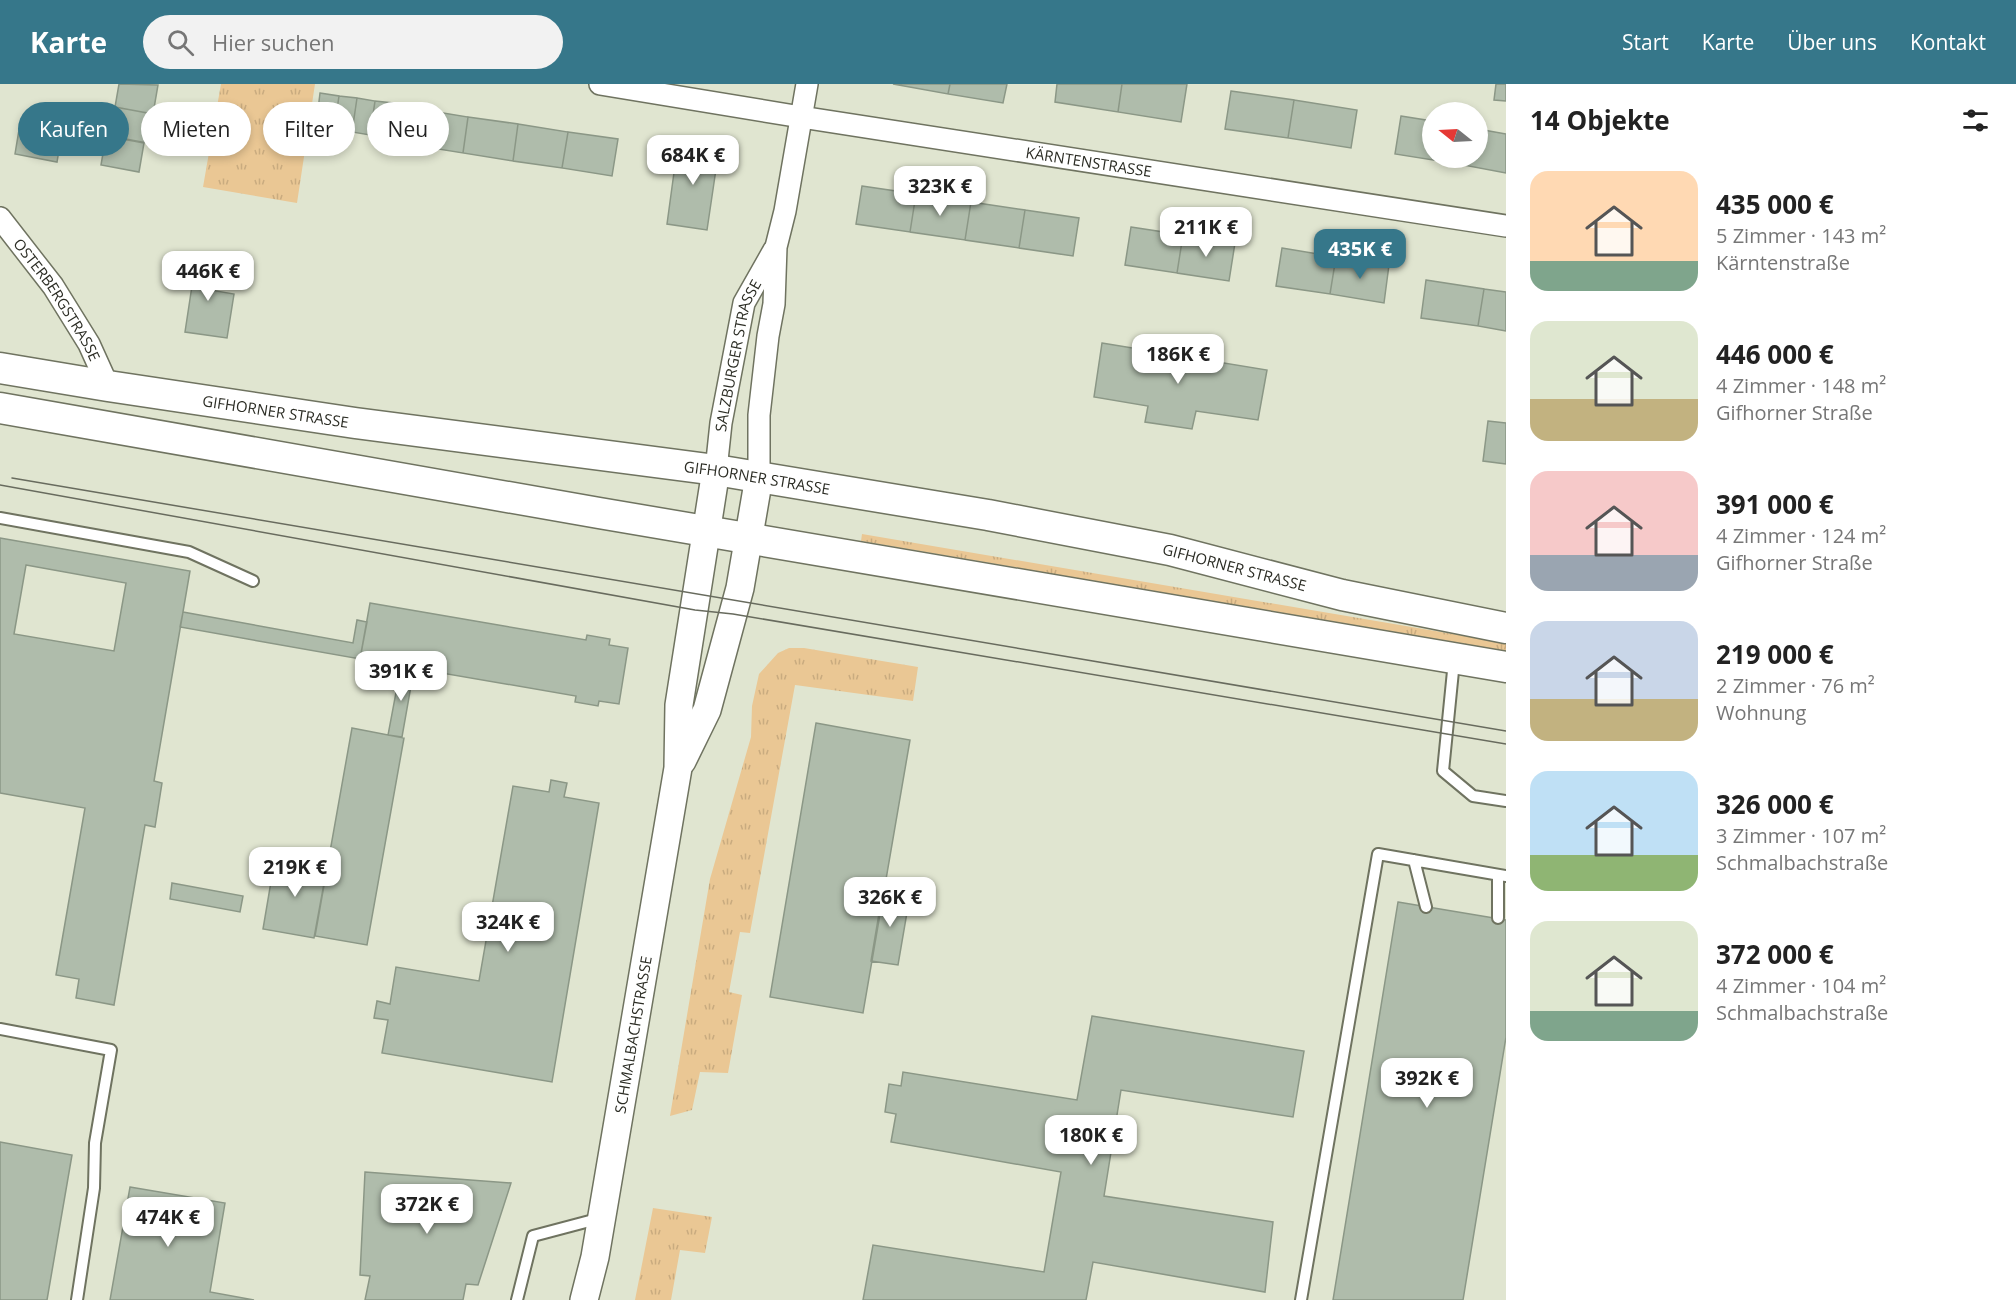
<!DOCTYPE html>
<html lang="de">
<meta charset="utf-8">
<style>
:root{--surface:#fff;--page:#f2f2f2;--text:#222;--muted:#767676;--accent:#36778a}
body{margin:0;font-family:"Open Sans",sans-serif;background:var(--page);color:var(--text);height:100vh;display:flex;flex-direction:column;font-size:22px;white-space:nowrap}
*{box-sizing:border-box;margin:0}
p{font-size:20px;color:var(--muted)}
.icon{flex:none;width:33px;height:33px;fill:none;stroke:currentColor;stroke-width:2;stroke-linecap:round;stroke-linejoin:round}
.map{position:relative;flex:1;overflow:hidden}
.sheet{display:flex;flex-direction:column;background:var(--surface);width:510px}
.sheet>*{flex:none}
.top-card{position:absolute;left:18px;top:18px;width:570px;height:54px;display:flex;gap:12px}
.needle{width:39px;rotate:288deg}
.controls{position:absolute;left:1422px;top:18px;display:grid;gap:12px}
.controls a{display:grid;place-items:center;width:66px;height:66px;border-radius:50%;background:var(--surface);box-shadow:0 3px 9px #0003;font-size:30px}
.price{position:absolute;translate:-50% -51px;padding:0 14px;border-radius:12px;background:#fff;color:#222;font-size:20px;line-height:39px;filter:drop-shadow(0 2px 3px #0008)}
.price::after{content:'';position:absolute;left:50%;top:36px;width:18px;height:14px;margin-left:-9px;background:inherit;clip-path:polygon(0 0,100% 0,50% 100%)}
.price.active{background:var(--accent);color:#fff}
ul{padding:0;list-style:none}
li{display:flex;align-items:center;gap:18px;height:150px;padding:0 24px}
li span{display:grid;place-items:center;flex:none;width:168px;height:120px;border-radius:18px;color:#555}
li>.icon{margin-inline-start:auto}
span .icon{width:72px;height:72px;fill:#fffc;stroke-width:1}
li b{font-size:26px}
h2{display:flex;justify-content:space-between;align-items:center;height:72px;padding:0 24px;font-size:26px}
.tag{padding:0 21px;border-radius:27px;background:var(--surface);box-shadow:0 3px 9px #0003;font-size:21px;line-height:54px}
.tag.active{background:var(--accent);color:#fff}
header{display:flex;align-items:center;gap:36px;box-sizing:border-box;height:84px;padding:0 30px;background:var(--accent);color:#fff}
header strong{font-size:28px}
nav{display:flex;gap:33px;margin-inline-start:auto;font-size:21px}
.search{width:420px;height:54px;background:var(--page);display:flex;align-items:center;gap:15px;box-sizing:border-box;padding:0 21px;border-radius:33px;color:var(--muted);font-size:22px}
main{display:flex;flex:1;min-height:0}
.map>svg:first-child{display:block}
</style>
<header>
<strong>Karte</strong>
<div class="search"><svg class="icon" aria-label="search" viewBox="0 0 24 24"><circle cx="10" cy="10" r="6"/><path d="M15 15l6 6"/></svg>Hier suchen</div>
<nav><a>Start</a><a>Karte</a><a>Über uns</a><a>Kontakt</a></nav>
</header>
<main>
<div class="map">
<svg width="1506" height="1216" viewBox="0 0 1506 1216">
<defs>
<pattern id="grass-tufts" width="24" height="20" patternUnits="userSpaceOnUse" patternTransform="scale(1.5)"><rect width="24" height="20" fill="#eac794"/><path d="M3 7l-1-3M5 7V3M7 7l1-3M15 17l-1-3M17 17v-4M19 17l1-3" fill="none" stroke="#c9ab7f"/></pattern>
</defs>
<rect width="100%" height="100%" fill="#e0e5d0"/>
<path fill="url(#grass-tufts)" d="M221,0H315L297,119L203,103Z
M862,450L1506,559V567L861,457Z
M789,564H804L918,583L913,617L795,601L750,849L740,848L729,908L742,911L728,989L700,988L692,1026L670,1032L710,795L751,653L752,622L759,590L778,569Z
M653,1124L712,1133L705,1169L680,1166L671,1216H635Z"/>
<path fill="#afbcab" stroke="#8b9786" stroke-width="1.5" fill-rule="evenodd" d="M119,0L158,1L153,30L115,23Z
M893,0H950L948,10Z
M950,0H1007L1003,19L948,10Z
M1057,0H1122L1118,28L1055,18Z
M1122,0H1187L1181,38L1118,28Z
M1496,0H1506V17L1494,16Z
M1231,7L1294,16L1288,54L1225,45Z
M320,9L339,12L334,46L316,43Z
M339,12L357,14L352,48L334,46Z
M357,14L375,17L370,51L352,48Z
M1294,16L1357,26L1351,64L1288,54Z
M375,17L393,19L388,53L370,51Z
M115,23L153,30L147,59L110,52Z
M419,25L468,33L463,69L413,61Z
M1401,32L1432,37V74H1459L1458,80L1395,70Z
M468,33L518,40L513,77L463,69Z
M518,40L568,48L562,84L513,77Z
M1478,45L1506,50V89L1458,80L1459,74H1478Z
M19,46L61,54L57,78L15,70Z
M568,48L618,55L612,92L562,84Z
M106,52L144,59L139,88L101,81Z
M678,59L719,65L707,146L667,140Z
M862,102L916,110L910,148L856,140Z
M916,110L971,118L965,156L910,148Z
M971,118L1025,126L1019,164L965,156Z
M1025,126L1079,134L1073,172L1019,164Z
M1131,143L1183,151L1177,189L1125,181Z
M1183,151L1235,159L1229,197L1177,189Z
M1282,164L1336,173L1330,210L1276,202Z
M197,169L215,171L210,206L234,210L227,254L185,248Z
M1336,173L1389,181L1384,219L1330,210Z
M1426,196L1484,205L1478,242L1421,234Z
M1484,205L1506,208V247L1478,242Z
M1102,259L1267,286L1258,336L1196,327L1192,345L1145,338L1148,322L1094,313Z
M1488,337L1506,339V380L1483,377Z
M0,454L190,487L154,697L162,699L155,743L145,741L114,921L76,914L79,895L56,891L85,724L0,709ZM26,481L126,499L114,567L14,550Z
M370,519L586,556L587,551L610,555L609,561L628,564L619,620L599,617L598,622L575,618L576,612L360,575Z
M183,528L353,559L357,536L367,538L360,575L180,543Z
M401,582L414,585L402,653L388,651Z
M816,639L910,656L863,929L770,913Z
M352,644L404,654L367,861L315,852Z
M551,696L567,699L564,713L599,719L552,998L382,969L388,936L374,934L377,917L390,920L396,883L479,897L513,702L549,708Z
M275,774L327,783L314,854L263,845Z
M172,799L243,812L240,828L170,815Z
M883,806L910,811L898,881L871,877Z
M1398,818L1506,836V953L1463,1216H1333Z
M1092,932L1304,967L1293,1033L1121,1006L1104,1112L1273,1138L1265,1208L1093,1178L1086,1216H863L873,1161L1044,1188L1061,1088L891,1058L896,1030L885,1028L889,1000L901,1002L903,988L1077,1016Z
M0,1058L72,1071L47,1216H0Z
M365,1088L511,1099L478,1201L466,1200L463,1216H365L370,1192L360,1191Z
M130,1103L225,1119L210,1208L254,1216H110Z"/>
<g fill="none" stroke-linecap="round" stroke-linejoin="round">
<defs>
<path id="service" d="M0,434L189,468L253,497
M1454,577L1443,687L1473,712L1506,717
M1414,776L1426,823
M1498,791V834
M0,945L111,966L95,1059L94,1104L77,1216
M517,1216L533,1152L601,1134
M1301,1216L1378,770L1506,792"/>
<g id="minor">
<path id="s1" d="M600,0L801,33L1506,142"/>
<path id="s2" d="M0,134L53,202L89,260L108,302"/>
<path id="s3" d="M716,386L721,339L744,219L774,166"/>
<path d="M759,393V331L768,252L774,220L776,163L785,127L807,0"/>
</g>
<g id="tertiary">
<path d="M682,677L707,626L740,504L759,393"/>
<path id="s4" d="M584,1216L595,1173L678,684L679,621L716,386"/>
</g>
<g id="secondary">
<path id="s5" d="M0,284L108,302L355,339L716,386L988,431L1170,466L1342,511L1506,544"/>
<path d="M0,324L599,429L1506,583"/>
</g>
</defs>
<use href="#service" stroke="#6f7360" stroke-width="14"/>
<use href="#minor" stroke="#6f7360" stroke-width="24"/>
<use href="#tertiary" stroke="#6f7360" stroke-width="30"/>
<use href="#secondary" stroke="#6f7360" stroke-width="33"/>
<use href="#service" stroke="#fff" stroke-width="10"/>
<use href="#minor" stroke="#fff" stroke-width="21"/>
<use href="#tertiary" stroke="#fff" stroke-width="27"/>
<use href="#secondary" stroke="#fff" stroke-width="30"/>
<path stroke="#686b5e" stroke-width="1.5" d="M12,394C510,479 1008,563 1506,647
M0,401L695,526L733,530L1506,660"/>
</g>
<g text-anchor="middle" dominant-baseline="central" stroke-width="5" stroke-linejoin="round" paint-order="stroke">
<g font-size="15" fill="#2c2d25" stroke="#edf2dd">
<text stroke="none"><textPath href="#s1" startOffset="495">KÄRNTENSTRASSE</textPath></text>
<text stroke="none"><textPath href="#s2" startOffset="100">OSTERBERGSTRASSE</textPath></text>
<text stroke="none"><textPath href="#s3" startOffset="117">SALZBURGER STRASSE</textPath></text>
<text stroke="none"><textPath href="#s5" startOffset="279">GIFHORNER STRASSE</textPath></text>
<text stroke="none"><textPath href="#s5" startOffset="765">GIFHORNER STRASSE</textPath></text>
<text stroke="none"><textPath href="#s5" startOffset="1251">GIFHORNER STRASSE</textPath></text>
<text stroke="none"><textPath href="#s4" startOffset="270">SCHMALBACHSTRASSE</textPath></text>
</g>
</g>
</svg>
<div class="controls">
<a><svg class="needle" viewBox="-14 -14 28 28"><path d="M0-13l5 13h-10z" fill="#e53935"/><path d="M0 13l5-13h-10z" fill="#767676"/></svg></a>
</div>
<b class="price" style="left:693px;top:102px">684K €</b>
<b class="price" style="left:940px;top:133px">323K €</b>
<b class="price" style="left:1206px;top:174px">211K €</b>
<b class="price active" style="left:1360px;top:196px">435K €</b>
<b class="price" style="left:208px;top:218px">446K €</b>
<b class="price" style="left:1178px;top:301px">186K €</b>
<b class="price" style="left:401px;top:618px">391K €</b>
<b class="price" style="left:295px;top:814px">219K €</b>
<b class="price" style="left:890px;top:844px">326K €</b>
<b class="price" style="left:508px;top:869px">324K €</b>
<b class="price" style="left:1427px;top:1025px">392K €</b>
<b class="price" style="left:1091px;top:1082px">180K €</b>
<b class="price" style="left:427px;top:1151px">372K €</b>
<b class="price" style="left:168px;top:1164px">474K €</b>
<div class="top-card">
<a class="tag active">Kaufen</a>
<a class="tag">Mieten</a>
<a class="tag">Filter</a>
<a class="tag">Neu</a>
</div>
</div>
<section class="sheet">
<h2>14 Objekte<svg class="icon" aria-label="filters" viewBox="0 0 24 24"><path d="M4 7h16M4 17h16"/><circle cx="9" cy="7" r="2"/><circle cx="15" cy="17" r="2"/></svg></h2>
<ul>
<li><span style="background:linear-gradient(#ffd9b3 75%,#7fa58c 0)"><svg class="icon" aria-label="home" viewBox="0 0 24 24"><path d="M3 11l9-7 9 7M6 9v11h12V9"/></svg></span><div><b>435 000 €</b><p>5 Zimmer · 143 m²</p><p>Kärntenstraße</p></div></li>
<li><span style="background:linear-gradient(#dfe7d0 65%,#c2b280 0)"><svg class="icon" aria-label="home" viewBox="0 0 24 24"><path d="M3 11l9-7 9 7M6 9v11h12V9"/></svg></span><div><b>446 000 €</b><p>4 Zimmer · 148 m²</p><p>Gifhorner Straße</p></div></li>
<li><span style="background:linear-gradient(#f6c9c9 70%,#9aa5b1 0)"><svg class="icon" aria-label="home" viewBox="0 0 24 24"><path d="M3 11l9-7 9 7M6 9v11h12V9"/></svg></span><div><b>391 000 €</b><p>4 Zimmer · 124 m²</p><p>Gifhorner Straße</p></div></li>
<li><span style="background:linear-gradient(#c9d6e8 65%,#c2b280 0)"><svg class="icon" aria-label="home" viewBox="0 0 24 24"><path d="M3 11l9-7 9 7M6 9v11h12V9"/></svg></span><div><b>219 000 €</b><p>2 Zimmer · 76 m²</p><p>Wohnung</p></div></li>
<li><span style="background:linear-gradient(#bfe0f5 70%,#8fb573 0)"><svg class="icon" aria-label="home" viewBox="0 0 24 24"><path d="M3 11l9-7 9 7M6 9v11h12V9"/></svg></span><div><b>326 000 €</b><p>3 Zimmer · 107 m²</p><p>Schmalbachstraße</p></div></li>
<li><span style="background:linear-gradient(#dfe7d0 75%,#7fa58c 0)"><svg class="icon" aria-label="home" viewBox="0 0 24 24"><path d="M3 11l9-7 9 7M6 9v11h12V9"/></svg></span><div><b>372 000 €</b><p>4 Zimmer · 104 m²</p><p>Schmalbachstraße</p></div></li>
</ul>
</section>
</main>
